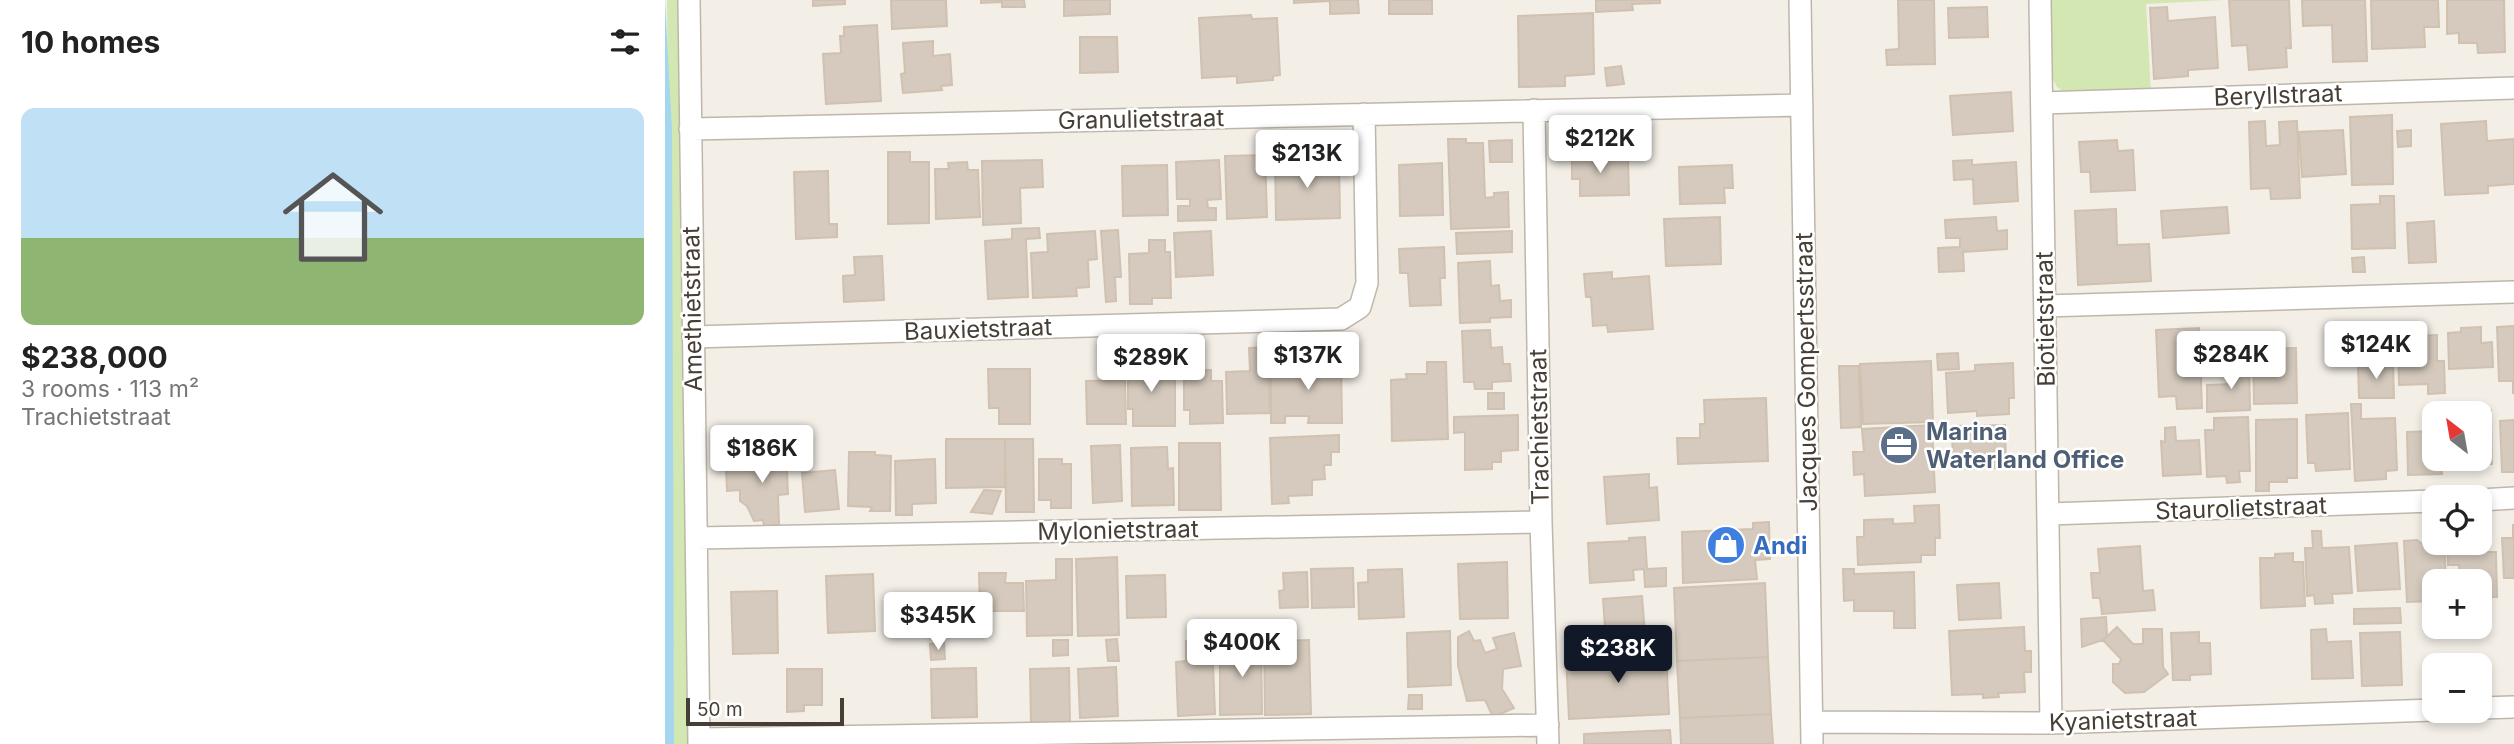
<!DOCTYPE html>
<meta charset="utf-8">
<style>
:root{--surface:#fff;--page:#f2f2f2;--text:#222;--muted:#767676;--accent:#111827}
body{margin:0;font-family:Inter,sans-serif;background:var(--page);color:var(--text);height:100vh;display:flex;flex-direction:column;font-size:26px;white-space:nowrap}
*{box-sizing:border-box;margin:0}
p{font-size:23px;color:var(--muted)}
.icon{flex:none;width:38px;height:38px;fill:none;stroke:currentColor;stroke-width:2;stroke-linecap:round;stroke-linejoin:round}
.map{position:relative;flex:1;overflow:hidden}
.drawer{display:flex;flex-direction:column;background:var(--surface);width:665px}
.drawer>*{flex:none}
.needle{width:46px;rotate:329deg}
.tools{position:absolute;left:1757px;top:401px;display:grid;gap:14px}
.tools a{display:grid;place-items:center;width:70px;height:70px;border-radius:14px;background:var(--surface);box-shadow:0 4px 10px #0003;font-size:35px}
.scale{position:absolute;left:21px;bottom:18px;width:158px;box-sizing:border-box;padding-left:7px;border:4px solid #473f36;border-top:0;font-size:19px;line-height:24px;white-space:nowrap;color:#473f36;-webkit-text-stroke:5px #fff;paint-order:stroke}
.price{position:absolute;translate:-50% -60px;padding:0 16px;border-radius:7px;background:#fff;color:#222;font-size:23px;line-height:46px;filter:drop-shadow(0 2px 4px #0008)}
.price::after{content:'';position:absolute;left:50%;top:42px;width:21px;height:16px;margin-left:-10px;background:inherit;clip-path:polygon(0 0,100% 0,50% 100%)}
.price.active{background:var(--accent);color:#fff}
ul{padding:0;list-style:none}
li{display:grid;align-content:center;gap:14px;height:371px;padding:0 21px}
li span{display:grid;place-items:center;height:217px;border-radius:14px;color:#555}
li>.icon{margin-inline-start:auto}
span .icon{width:126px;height:126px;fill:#fffc;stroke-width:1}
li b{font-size:30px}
h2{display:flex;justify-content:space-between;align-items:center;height:84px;padding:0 21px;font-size:30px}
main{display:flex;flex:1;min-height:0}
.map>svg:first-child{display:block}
</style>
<main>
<section class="drawer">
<h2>10 homes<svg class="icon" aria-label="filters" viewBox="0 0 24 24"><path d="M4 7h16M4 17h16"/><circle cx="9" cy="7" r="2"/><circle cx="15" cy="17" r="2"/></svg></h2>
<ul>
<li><span style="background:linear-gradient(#bfe0f5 60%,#8fb573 0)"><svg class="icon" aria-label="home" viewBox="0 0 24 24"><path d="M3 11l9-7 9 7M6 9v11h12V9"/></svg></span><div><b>$238,000</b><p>3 rooms · 113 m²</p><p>Trachietstraat</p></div></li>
</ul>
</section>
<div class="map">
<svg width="1849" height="744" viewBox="0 0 1849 744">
<rect width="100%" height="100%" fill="#f3efe7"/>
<path fill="#d2e7b1" d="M2,0H18L23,744H9Z
M1386,0H1559L1481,4L1486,93H1400L1392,87L1387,78Z"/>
<path fill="#a5d6ef" d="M0,0L7,131L9,744H0Z"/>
<path fill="#d5cabd" stroke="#d0c1b0" stroke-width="2" d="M148,0H180V4L148,6Z
M226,0H281L282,26L227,29Z
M316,0H359L360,7H337V2L316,3Z
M399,0H445V14L399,16Z
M629,0H693L694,13L665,14V1L629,3Z
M724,0H767V14H724Z
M931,0H995V3L967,4L968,10L931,12Z
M1233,0H1269L1270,64L1222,65L1221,50L1234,49Z
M1564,0H1624L1626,48H1621L1622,67L1584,70L1582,45L1567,46Z
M1637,0H1700L1702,61L1668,62L1667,25L1638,26Z
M1706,0H1773L1774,27H1759L1760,47L1707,49Z
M1782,0H1839L1840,52L1813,53L1812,43H1794V33L1782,34Z
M1322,7L1323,37L1284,38L1283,8Z
M1502,7L1503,21L1550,17L1553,68L1523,70V76L1489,79L1485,8Z
M928,13L929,74L900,76V86L854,87L853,16Z
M586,15L587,19L612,18L615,75L608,76V80L572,83V76L537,78L534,18Z
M212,25L216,101L161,104L158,54L176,53L175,36H179V27Z
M415,37H452L453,72L415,73Z
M268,41V56L285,54L287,85L276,86L277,90L238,93L236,74L240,73L238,43Z
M956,66L959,84L942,86L940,68Z
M1346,92L1348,131L1288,135L1285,96Z
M1727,115L1728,184L1687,185L1685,117Z
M1600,121L1601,146L1615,145L1614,122L1632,121L1635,198L1606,199L1605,188L1586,189L1584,122Z
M1821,121L1822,141L1849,139V184L1823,186V193L1780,195L1776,124Z
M1678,130L1681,174L1637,177L1634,132Z
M1746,130V146L1733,147L1732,131Z
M783,139H801V143H818L820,198L829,197V193L843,192L844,227L786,229Z
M847,140V162H825L824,141Z
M1452,140L1453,151L1468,150L1470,190L1426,192L1425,172H1416L1414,142Z
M223,152H245V162H264V223L223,224Z
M907,153H934L935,161L963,160L964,195L915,196V179H907Z
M600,155L602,217L562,219L560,156Z
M377,160L378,187L355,188L356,223L318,225L317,161Z
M554,160L556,199L542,200L543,208H551V220L513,221V206H525V199H512L511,162Z
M1307,160V165L1351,162L1353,201L1309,204L1308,179L1289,180L1288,161Z
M674,161L675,218L611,220L610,163Z
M302,162L303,170H313L315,217L271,219L270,169H284L283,163Z
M777,163L778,215L735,216L734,165Z
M502,165L503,215L458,216L457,166Z
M1067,165L1068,188H1059L1060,203L1015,204L1014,167Z
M163,171L164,224H172V237L131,239L129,172Z
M1715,196H1729L1730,248L1687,249L1686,205L1715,204Z
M1562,207L1564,233L1498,238L1496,211Z
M1451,209L1452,245L1484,244L1486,281L1413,285L1410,211Z
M1055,217L1056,264L1001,266L999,219Z
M1331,217L1332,231L1342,230V249L1298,252L1299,271L1274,272L1273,248L1295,247V238H1281L1280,220Z
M1769,221L1771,262L1744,263L1742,223Z
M374,228L375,238L361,239L363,297L323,299L320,241L347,239V229Z
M453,230L456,277H450L451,301L441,302L436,231Z
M430,231L432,259L423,260L424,287L411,288L412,296L368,298L366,253L383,252L382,234Z
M546,231L548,275L511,277L509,233Z
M847,231V252L792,254L791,233Z
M484,240H500V252H505L506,298H487V304H465L464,254L484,253Z
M779,247L780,278H775L776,305L745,306L743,273H735L734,249Z
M217,256L219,300L179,302L178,276L190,275L189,257Z
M1699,257L1700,272H1688L1687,258Z
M825,261L826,286L834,285L835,301L846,300V317L825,318V322L795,323L793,263Z
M947,272V279L984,276L988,329L943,332L942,325L928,326L926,297H921L919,274Z
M1711,326V354H1687L1686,327Z
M1849,326V393H1848V381H1834L1832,327Z
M1816,327V343L1827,342L1828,367L1784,369L1783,333L1796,332V328Z
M1534,328L1537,408L1512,409L1511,396L1494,397L1491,330Z
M825,330L826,348L837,347L838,364H845L846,381L827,382V389H810L809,382H799L797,331Z
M1772,335V361H1779L1780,393L1763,394V384L1734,385L1733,337Z
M603,347L605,413L562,414L561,372L585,371L584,348Z
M1631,348L1632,403L1589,404L1588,349Z
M1293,353L1294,369L1273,370L1272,354Z
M463,360H482V367H510V426H468V409H463Z
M676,360L677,423H643L644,416H620V423H606V373L622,372V361Z
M1266,361L1268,422L1198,424L1195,364Z
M1584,361L1585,410L1542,412V385L1568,384L1567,362Z
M762,362H781L783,439L727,441L726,380L742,379L741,374H762Z
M1348,363L1349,398H1344V414L1312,416V411L1283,413L1281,373L1310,371V365Z
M1728,364L1729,398H1694L1693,365Z
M1174,366H1194L1196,427L1176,428Z
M323,369H365V424H334V408H324Z
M546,370V381H557L558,423L525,424V410H519V371Z
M460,380L461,424H422L421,381Z
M823,393H839V409H823Z
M1101,398L1103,461L1013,464L1012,438H1035V424H1040L1039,400Z
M1686,404H1696V419L1730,418L1732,470L1721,471V479L1690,481Z
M1826,410L1827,464H1817V469H1794V459L1783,458H1815V413H1782V411Z
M1683,413L1685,469L1651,471L1650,463H1643L1641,415Z
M853,415V450L836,451V462H827V469L800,470V432L789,433V417Z
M1583,417L1585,471H1574L1575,482L1562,483L1561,476L1542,477L1540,430H1549V418Z
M1632,419V478H1622V482H1604V491H1591V420Z
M1849,420V472H1837L1835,421Z
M1267,425L1270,492L1200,496L1199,474L1189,475L1188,452H1199L1197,429Z
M1340,425L1341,468L1288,469L1287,426Z
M1510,427L1511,441L1534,440L1536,474L1498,476L1496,441L1500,442V428Z
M1769,431V458H1777V474L1743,475L1742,432Z
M674,435V452H666V465H659L660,479L647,480V495L623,496L624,503L607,504L605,438Z
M281,439H340V487L281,488Z
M340,439H368L369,512H341Z
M514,443H555L556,510H514Z
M455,445L457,501L428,503L426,446Z
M121,446L123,494L113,495L114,525L99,526L98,520L89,521L82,506L75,501V490L62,491L61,468L89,466V456L106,455L105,447Z
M502,447L503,469L508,468L509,505L467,506L466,448Z
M184,452H210V455L226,456L225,511H205L207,507L183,506Z
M270,459L271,503L247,504V515H231L230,461Z
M374,459H397V464H406V508H386V500H374Z
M170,470L174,509L140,512L137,473Z
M984,474V488L992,487L994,520L942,524L939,477Z
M319,490L336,491L327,514L306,512Z
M1274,505L1275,538H1270V555H1256V562L1193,565L1192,537H1199V520L1228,519V524L1250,523L1249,506Z
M1104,522L1105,559L1090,560L1092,579L1018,583L1017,532L1088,529V523Z
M1848,525H1849V578H1839L1837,538H1848Z
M1647,531H1656L1657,548L1684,547L1687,593L1667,594L1668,603L1650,604L1649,595L1642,596L1640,548H1648Z
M1817,534L1818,552H1831L1832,597H1815V581H1795L1794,565H1783L1782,542H1815V535Z
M980,537L982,569L1001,568V586L980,587L979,569L968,570L969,580L925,583L923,543L964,541V538Z
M1752,540L1760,546L1768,541L1779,542L1781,581H1769V601L1742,602L1739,541Z
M1732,543L1735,589L1693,591L1690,546Z
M1475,546L1478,591L1488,590L1490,610L1437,614L1435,598H1428L1426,573H1435L1433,549Z
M1628,553V562H1638L1640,606L1596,608L1595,558H1610V554Z
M452,557L454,635L413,636L411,559Z
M391,559H407V635L362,636L361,581L391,580Z
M842,562L843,618L795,619L793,564Z
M688,568L689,607L647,608L646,569Z
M737,569L739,617L694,619L693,583L703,582V570Z
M1178,569H1189V574L1249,572L1250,628H1229V611H1189V600L1179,601Z
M642,572L643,607L615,608L614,591L619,590L618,573Z
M314,573H341L340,583H358L359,611H315Z
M208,574L210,631L163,633L161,576Z
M500,575L501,617L462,618L461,576Z
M1100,583L1103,657L1012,661L1009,588Z
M1334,583L1336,618L1294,620L1292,585Z
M112,591L113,653L68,654L66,592Z
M977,596L981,647L921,652L920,629L940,628L938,599Z
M1735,608L1736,623L1689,624V609Z
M1441,617L1442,636L1438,640L1417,647L1416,619Z
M1359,627L1360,651H1366V672H1359L1360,692L1333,693L1334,697L1318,698V694L1287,695L1284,631Z
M1452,627L1468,644H1478V629H1497L1498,667L1503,674L1479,692L1460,693L1448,682V664H1454L1456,659L1438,640Z
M1661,629L1662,642L1686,641L1688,678L1647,679L1646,630Z
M785,631L786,685L743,687L742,633Z
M804,631L809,641L815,640L820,653L832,649L828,638L849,633L856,666L838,669L837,689L849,708L828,717L820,700L802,701L793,666V637Z
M1534,632V643H1545L1546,674L1525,675V680H1508L1506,633Z
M1735,632L1737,685L1697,686L1695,633Z
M596,636L597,714L555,715V654H575V637Z
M599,637H613V641L644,640L646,714L600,715Z
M452,639L454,661H443L441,640Z
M388,640H403V655L388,656Z
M547,640L550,714L513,716L511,662L521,661V641Z
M279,643L280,659L266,660L265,644Z
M1001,651L1004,714L904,719L901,657Z
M1103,657L1106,714L1015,718L1012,661Z
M451,667L453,716L415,718L413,669Z
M311,668L312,717L267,718L266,669Z
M404,668L405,724L366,725L365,669Z
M122,669H157V705H139V711L122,712Z
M744,695H757V709H743Z
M1106,714L1108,744H1016L1015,718Z
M1005,730L1006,744H919V734Z"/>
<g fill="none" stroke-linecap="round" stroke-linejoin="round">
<defs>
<path id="street" d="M24,0L34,744
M1135,0L1147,744
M1375,0L1386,723
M1377,103L1849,88
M869,110L876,522L883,744
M25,129L1137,105
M1380,306L1849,292
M28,337L676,319L695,307L702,283L699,114
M1815,500L1849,498
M1383,514L1769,501
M31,538L876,522
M1815,708L1849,707
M1147,722L1386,723L1769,710
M34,739L883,725"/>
</defs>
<use href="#street" stroke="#bfb6aa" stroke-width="24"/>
<use href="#street" stroke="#fff" stroke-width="21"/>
</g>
<defs>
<symbol id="office-disc" viewBox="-11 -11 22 22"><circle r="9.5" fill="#5c6f8a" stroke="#fff"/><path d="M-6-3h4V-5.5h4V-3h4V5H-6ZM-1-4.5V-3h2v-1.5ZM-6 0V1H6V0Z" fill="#fff"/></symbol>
<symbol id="shop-disc" viewBox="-11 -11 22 22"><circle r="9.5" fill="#3f7fe0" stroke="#fff"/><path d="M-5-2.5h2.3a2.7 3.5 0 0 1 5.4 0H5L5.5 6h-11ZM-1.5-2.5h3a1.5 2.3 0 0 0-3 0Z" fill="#fff"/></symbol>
</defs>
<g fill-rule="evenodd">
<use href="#office-disc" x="1212" y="423" width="44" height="44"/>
<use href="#shop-disc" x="1039" y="523" width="44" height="44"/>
</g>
<g text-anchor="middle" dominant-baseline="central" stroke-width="5" stroke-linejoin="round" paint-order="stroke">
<g font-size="24" fill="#473f36" stroke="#fff">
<text transform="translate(1613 95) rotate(-2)">Beryllstraat</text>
<text transform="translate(476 119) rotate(-1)">Granulietstraat</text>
<text transform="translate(27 309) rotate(-91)">Amethietstraat</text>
<text transform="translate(1380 319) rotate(-91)">Biotietstraat</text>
<text transform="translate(313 329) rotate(-2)">Bauxietstraat</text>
<text transform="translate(1141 372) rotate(-91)">Jacques Gompertsstraat</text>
<text transform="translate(874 427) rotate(-91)">Trachietstraat</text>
<text transform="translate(1576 508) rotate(-2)">Staurolietstraat</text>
<text transform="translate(453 530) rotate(-1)">Mylonietstraat</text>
<text transform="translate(1458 720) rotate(-2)">Kyanietstraat</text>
</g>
<g font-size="24" font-weight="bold" fill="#4e5e75" stroke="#fff" text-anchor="start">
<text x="1261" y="431">Marina<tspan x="1261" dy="28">Waterland Office</tspan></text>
</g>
<g font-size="24" font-weight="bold" fill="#366cbe" stroke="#fff" text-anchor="start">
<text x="1088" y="545">Andi</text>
</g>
</g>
</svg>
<div class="tools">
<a><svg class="needle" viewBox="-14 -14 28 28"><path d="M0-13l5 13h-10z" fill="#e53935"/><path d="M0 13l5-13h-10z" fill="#767676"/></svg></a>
<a><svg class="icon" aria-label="locate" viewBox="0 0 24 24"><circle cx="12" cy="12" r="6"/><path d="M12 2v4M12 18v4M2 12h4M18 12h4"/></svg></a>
<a>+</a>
<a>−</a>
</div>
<div class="scale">50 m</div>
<b class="price" style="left:935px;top:175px">$212K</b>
<b class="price" style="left:642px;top:190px">$213K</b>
<b class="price" style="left:1711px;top:381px">$124K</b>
<b class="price" style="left:1566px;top:391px">$284K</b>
<b class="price" style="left:643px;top:392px">$137K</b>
<b class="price" style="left:486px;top:394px">$289K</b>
<b class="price" style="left:97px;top:485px">$186K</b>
<b class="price" style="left:273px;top:652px">$345K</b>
<b class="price" style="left:577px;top:679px">$400K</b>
<b class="price active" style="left:953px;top:685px">$238K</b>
</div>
</main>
